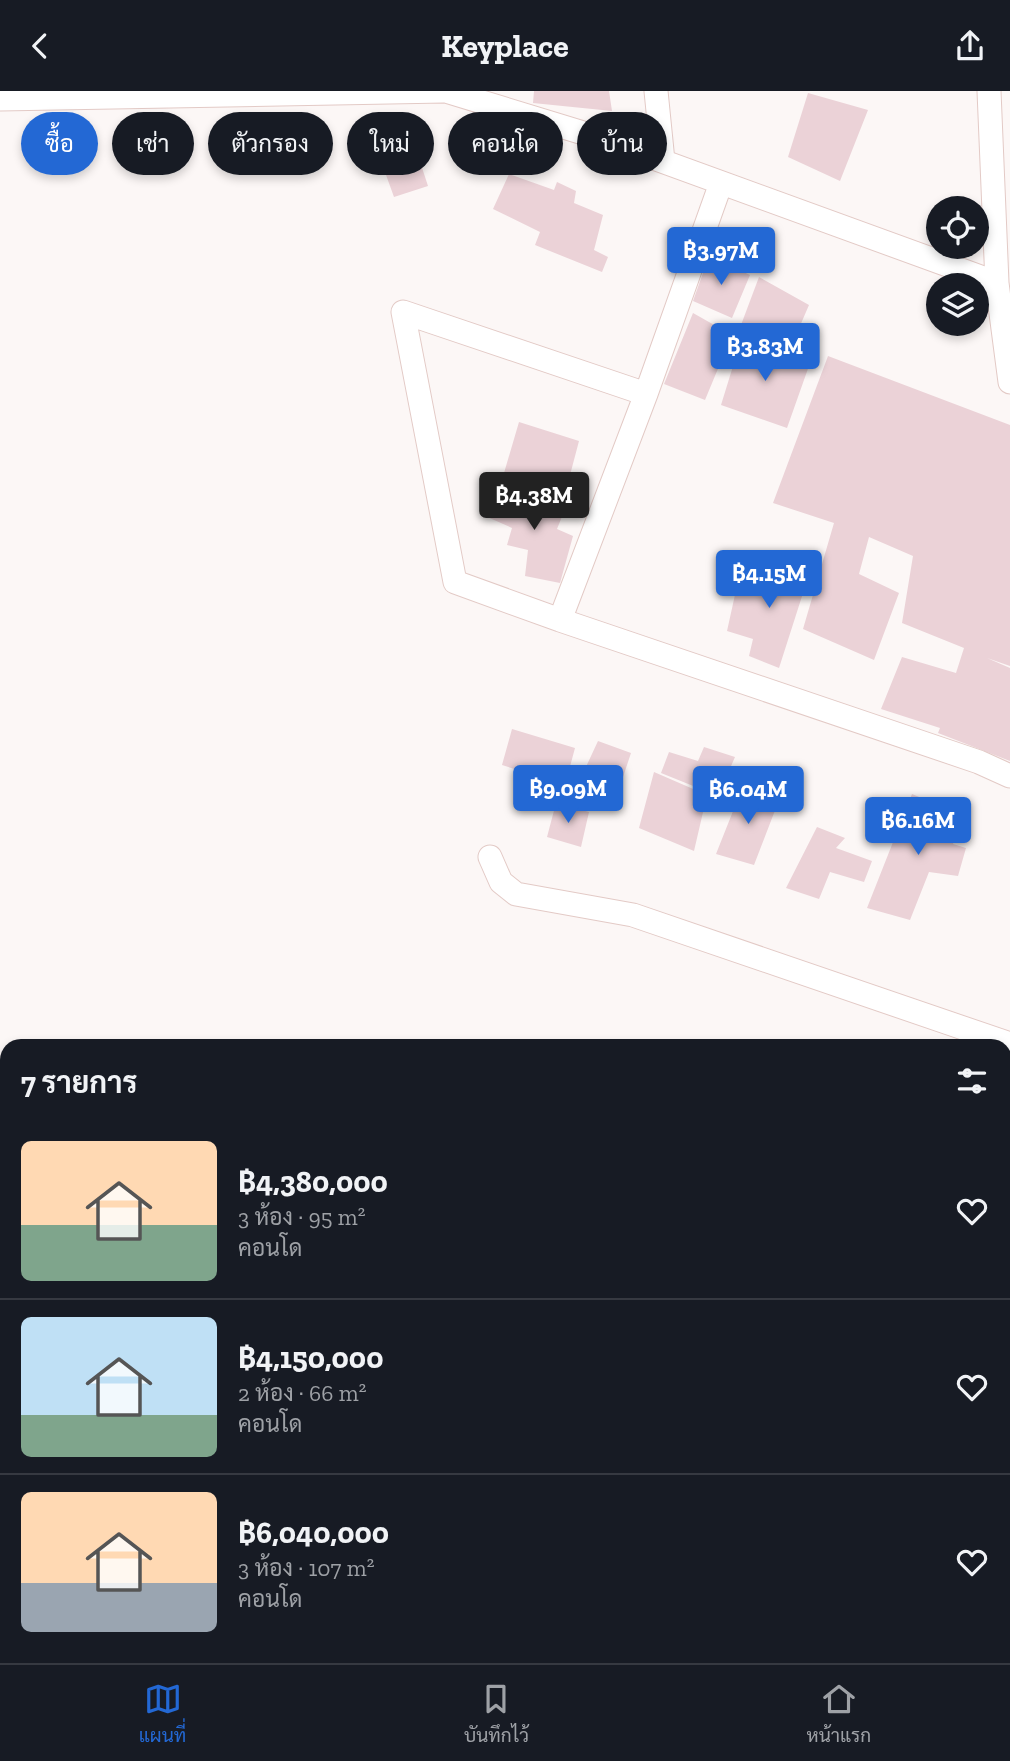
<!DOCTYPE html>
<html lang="th">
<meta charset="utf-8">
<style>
:root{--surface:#171b24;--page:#20242c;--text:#f1f3f6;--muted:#9ea1a6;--line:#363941;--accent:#2368d4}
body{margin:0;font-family:"Zilla Slab",Sarabun,serif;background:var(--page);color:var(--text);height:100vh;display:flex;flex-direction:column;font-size:26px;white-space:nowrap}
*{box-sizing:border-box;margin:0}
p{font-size:23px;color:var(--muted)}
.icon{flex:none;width:38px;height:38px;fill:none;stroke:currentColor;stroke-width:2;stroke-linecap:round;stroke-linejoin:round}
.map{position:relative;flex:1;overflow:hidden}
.side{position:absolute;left:0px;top:948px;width:1012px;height:625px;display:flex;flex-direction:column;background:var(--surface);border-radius:21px 21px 0 0;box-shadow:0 4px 10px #0003}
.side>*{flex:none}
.guide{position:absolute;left:21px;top:21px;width:970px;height:63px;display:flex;gap:14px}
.tools{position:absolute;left:926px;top:105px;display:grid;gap:14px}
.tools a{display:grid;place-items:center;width:63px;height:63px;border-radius:50%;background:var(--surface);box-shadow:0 4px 10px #0003;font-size:35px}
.price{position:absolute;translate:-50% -60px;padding:0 16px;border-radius:7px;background:var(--accent);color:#fff;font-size:23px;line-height:46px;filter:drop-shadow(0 2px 4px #0008)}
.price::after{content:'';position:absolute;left:50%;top:42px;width:21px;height:16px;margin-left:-10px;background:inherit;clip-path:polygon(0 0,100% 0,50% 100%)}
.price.on{background:#222;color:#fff}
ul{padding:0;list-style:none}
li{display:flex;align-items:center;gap:21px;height:175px;padding:0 21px}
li+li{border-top:2px solid var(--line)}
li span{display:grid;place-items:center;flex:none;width:196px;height:140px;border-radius:10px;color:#555}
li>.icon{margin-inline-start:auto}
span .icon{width:84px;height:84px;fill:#fffc;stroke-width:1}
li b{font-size:30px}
h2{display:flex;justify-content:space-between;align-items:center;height:84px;padding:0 21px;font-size:30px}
.pill{padding:0 24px;border-radius:32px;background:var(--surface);box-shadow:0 4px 10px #0003;font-size:24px;line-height:63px}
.pill.on{background:var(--accent);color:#fff}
header{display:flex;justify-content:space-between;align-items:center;height:91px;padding:0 21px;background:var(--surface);font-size:32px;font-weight:700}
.dock{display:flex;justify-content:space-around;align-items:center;height:98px;border-top:2px solid var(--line);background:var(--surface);font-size:19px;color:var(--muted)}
.dock a{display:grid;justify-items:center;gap:4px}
.dock .on{color:var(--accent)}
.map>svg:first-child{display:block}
</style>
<header><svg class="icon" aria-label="back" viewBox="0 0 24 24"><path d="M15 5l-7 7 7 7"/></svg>Keyplace<svg class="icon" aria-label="share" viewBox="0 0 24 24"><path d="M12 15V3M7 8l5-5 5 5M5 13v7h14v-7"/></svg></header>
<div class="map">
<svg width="1010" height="1572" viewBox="0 0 1010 1572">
<rect width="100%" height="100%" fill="#fcf7f6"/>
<path fill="#ebd2d7" d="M534,0H609L612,20L533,12Z
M808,2L868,19L840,90L788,66Z
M410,40L428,95L394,106L373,48Z
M509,83L554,99L557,91L576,100L574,112L603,124L594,159L608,166L602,181L535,154L540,141L493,118Z
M709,165L750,184L732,227L693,210Z
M759,186L809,214L793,251L741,234Z
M693,222L732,244L705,309L664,293Z
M742,246L810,272L787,337L721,314Z
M828,265L1010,334V575L987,567L1010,577V670L938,642L940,637L881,618L902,566L956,582L964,557L902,532L913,465L869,446L859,483L899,502L874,569L803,538L834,432L773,412Z
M519,331L579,350L565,403L504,382Z
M489,399L567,413L557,438L573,445L560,492L525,485L528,459L507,454L512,437L485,425Z
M783,468L812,474L779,577L749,565L753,548L727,540L740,481L773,494Z
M512,638L575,657L565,694L502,674Z
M598,650L631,662L622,689L585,678Z
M704,656L735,666L718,705L661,682L669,661L698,670Z
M654,681L707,704L694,760L639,737Z
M743,695L779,709L754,774L716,763Z
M912,703L963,724L953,753L966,757L958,785L929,781L910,829L867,817Z
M556,712L589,721L581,756L547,746Z
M817,736L845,747L836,757L872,770L864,791L830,781L819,808L786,797Z"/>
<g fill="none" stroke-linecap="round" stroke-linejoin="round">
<defs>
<path id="minor" d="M446,0L593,45L997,192
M656,0L663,70
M989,0L997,192L1010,291
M0,8L444,0
M721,92L646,303L560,529L979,671L1010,685
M560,529L455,491L403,221L646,303
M490,766L501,791L516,803L633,824L1010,953
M1004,1022L1010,1008
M0,1233H7
M0,1470H7
M817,1572L819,1566"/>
</defs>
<use href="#minor" stroke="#e3cac6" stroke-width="25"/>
<use href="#minor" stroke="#fff" stroke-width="23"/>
</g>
</svg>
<div class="tools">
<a><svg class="icon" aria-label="locate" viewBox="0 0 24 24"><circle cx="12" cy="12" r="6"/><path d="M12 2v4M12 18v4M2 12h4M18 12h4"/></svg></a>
<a><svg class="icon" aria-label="layers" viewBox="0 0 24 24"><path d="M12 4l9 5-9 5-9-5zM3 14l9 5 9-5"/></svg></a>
</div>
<b class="price" style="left:721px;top:196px">฿3.97M</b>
<b class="price" style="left:765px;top:292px">฿3.83M</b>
<b class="price on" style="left:534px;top:441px">฿4.38M</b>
<b class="price" style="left:769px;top:519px">฿4.15M</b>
<b class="price" style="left:568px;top:734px">฿9.09M</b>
<b class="price" style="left:748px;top:735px">฿6.04M</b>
<b class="price" style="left:918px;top:766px">฿6.16M</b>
<div class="guide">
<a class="pill on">ซื้อ</a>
<a class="pill">เช่า</a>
<a class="pill">ตัวกรอง</a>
<a class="pill">ใหม่</a>
<a class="pill">คอนโด</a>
<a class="pill">บ้าน</a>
</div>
<section class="side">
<h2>7 รายการ<svg class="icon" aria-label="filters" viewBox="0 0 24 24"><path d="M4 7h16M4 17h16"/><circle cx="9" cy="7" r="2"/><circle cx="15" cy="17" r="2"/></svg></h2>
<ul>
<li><span style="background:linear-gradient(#ffd9b3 60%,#7fa58c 0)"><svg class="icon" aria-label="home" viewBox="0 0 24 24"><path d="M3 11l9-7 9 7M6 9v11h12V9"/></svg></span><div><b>฿4,380,000</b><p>3 ห้อง · 95 m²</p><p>คอนโด</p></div><svg class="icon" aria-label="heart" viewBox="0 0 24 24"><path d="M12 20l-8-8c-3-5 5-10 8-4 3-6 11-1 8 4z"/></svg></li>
<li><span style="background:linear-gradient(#bfe0f5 70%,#7fa58c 0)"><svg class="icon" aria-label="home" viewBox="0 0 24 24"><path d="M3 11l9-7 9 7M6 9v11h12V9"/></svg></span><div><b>฿4,150,000</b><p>2 ห้อง · 66 m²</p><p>คอนโด</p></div><svg class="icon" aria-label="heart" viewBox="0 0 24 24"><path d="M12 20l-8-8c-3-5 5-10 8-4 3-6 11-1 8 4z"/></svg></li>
<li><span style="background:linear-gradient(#ffd9b3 65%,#9aa5b1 0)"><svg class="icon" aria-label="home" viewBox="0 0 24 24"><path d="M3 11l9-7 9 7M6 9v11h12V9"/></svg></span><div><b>฿6,040,000</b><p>3 ห้อง · 107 m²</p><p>คอนโด</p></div><svg class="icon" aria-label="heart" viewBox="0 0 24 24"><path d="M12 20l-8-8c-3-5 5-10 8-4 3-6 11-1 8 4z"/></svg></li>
</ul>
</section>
</div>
<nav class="dock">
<a class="on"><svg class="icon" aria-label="map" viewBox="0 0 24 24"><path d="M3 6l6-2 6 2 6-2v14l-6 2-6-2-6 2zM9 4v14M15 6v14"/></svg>แผนที่</a>
<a><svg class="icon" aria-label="saved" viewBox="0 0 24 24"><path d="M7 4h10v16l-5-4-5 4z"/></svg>บันทึกไว้</a>
<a><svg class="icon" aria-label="home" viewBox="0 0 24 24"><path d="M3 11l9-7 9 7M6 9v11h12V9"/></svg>หน้าแรก</a>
</nav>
